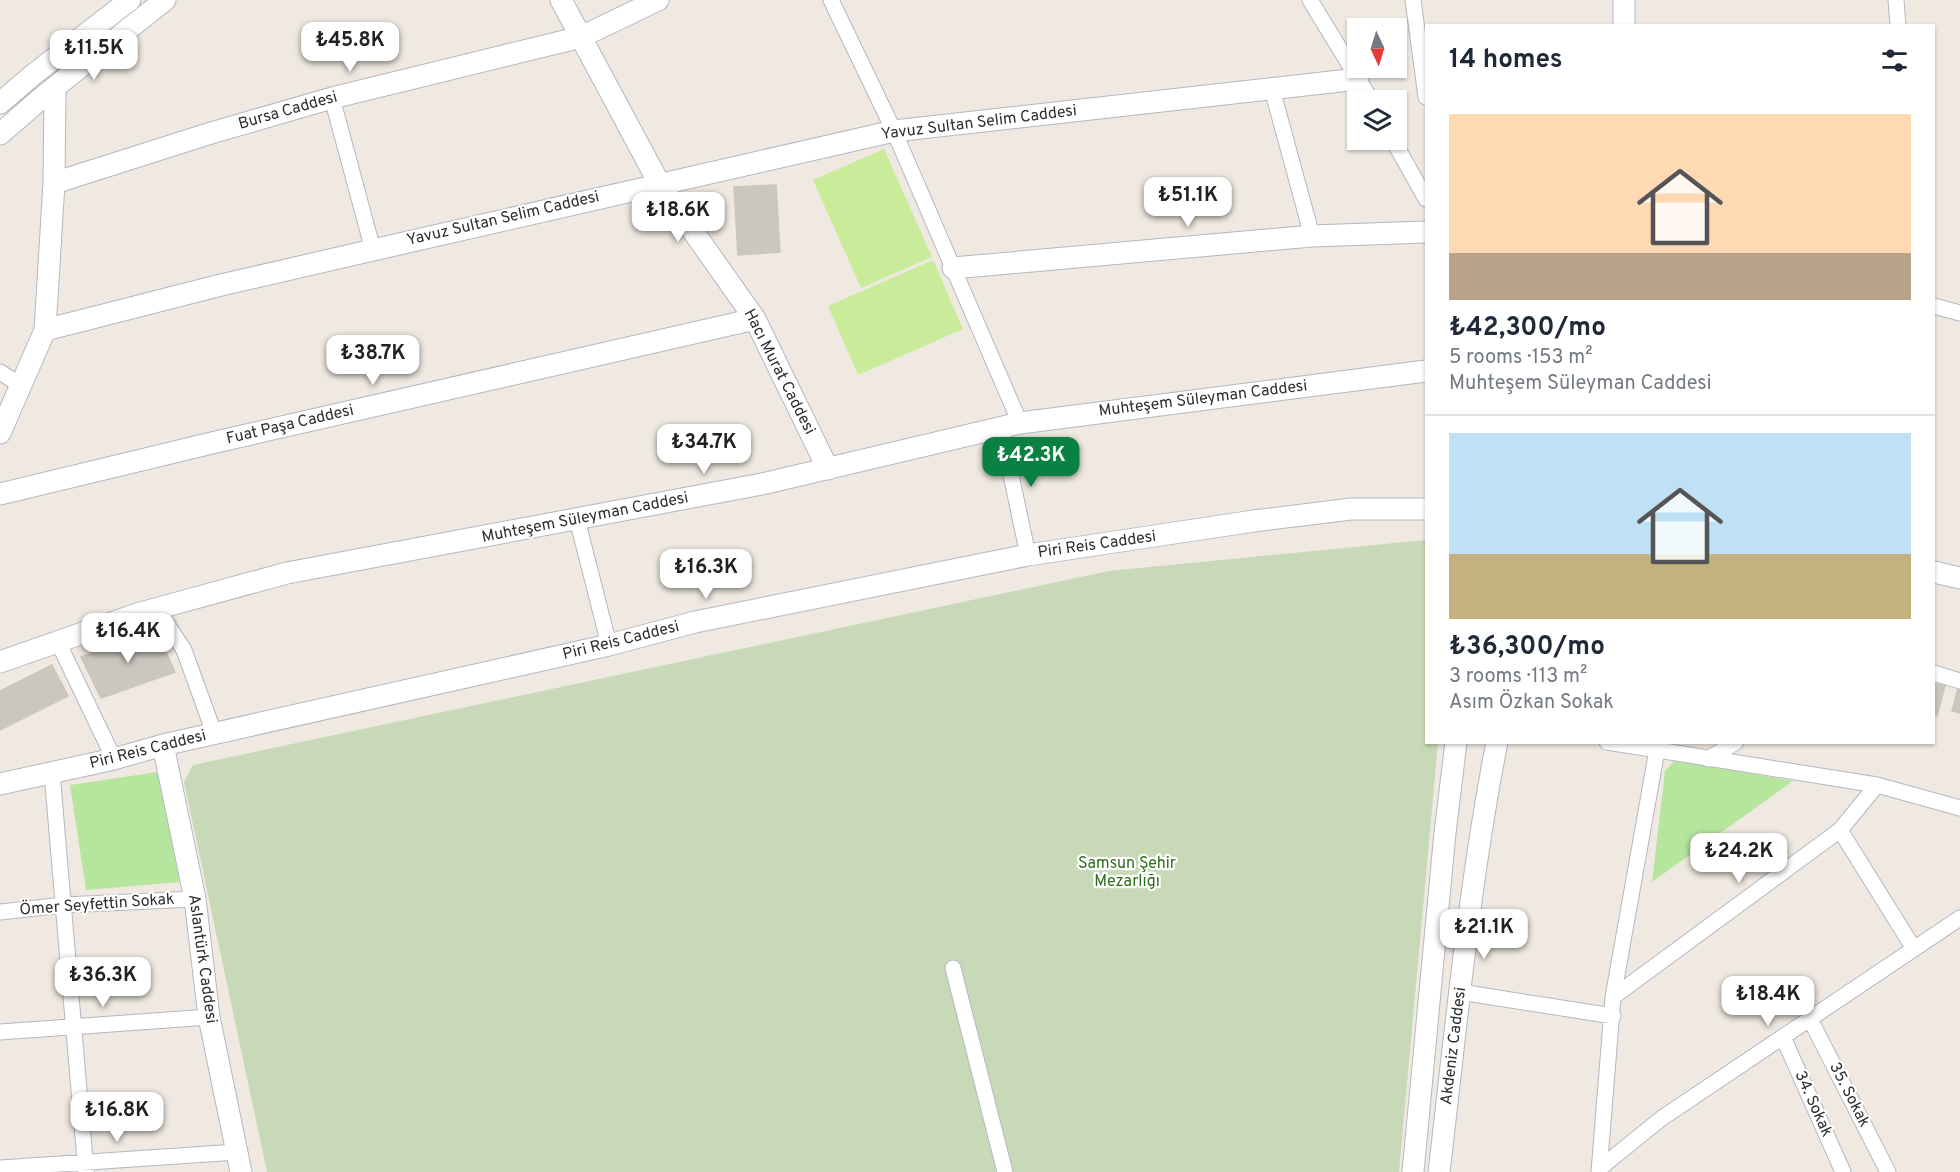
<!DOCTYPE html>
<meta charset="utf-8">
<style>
:root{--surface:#fff;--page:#f2f2f3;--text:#1f2937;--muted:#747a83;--line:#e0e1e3;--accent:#0b8043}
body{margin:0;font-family:Overpass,sans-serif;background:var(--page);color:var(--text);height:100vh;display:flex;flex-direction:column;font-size:22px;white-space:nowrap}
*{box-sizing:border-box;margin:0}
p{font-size:20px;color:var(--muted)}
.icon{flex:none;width:33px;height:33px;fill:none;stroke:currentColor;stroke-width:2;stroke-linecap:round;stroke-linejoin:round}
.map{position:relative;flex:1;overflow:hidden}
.sheet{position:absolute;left:1425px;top:24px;width:510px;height:720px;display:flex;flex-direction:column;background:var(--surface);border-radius:0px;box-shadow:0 2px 4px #0004}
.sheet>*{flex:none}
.needle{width:39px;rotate:176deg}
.fabs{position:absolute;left:1347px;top:18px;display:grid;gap:12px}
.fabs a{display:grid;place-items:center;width:60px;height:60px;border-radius:0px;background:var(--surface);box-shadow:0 2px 4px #0004;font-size:30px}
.price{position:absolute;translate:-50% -51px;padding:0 14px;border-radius:12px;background:#fff;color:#222;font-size:20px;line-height:39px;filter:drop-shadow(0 2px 3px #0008)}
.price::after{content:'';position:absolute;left:50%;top:36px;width:18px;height:14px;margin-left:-9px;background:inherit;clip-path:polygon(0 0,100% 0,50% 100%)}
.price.active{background:var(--accent);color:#fff}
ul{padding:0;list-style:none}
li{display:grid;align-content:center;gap:12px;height:318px;padding:0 24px}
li+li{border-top:2px solid var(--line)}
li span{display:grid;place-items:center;height:186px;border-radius:0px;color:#555}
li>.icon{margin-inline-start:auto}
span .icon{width:108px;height:108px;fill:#fffc;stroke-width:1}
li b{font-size:26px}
h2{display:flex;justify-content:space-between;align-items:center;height:72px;padding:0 24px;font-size:26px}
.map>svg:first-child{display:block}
</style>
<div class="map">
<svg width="1960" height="1172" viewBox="0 0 1960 1172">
<rect width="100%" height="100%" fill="#efe9e1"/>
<path fill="#b6e59e" d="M1675,760L1793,781L1652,882L1665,771Z
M158,772L180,882L86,890L70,785Z"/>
<path fill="#c8d9b8" d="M1426,540V742L1438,743L1399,1172H267L184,782L193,765L1109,571Z"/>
<path fill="#c9ec9a" d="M884,149L932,257L861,288L813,180Z
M933,260L963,329L858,375L828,306Z"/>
<path fill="#cbc7bf" stroke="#cbc5ba" stroke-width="1.5" d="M776,185L780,252L738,255L734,187Z
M156,630L175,672L101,698L81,657Z
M52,665L68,696L0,730V691Z
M1934,683L1945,686L1937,716L1934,713Z
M1958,688L1960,689V713L1952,711Z"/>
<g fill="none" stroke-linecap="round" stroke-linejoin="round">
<defs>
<path id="street" d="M831,0L894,131L1020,423
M1310,0L1371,100
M1413,0L1426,97
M1896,0L1898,26
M1272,89L1312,236
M332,98L373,250
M1393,140L1426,199
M1934,306L1960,313
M0,372L20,385
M1001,428L1028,555
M577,519L609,645
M157,609L184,650L214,733
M58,642L114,759
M1934,673L1960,681
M1607,742L1877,785L1960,808
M1708,759L1736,742
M52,773L86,1172
M1840,830L1914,949
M0,912L63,905L195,899
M953,968L1005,1172
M1460,992L1613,1016
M1613,997L1840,830L1877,785
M1810,1019L1888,1172
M0,1032L209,1017
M1783,1037L1843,1172
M0,1168L237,1152
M1600,1168L1662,1118L1960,918
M1599,1172L1613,997L1657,750"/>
<path id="secondary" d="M561,0L659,183L755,319L828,469
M1624,0V26
M0,103L34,74L130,0
M0,134L45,95L165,0
M54,183L211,133L332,98L581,37L658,0
M953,268L1312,236L1426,232
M45,330L221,285L373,250L894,131L1358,79
M0,433L45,330L54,183L55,87
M0,494L216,442L755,319
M1934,572L1960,578
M0,662L137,614L287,573L762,484L1020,423L1426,371
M163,745L195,899L209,1017L241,1172
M0,784L114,759L163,745L609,645L695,622L1028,555L1254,521L1351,509H1426
M1413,1172L1445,833L1456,742
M1439,1172C1456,1029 1469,884 1497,742"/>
</defs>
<use href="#street" stroke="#b4b7c1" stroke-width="17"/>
<use href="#secondary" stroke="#b4b7c1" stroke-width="23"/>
<use href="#street" stroke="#fff" stroke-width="15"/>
<use href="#secondary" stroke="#fff" stroke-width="21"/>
</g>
<g text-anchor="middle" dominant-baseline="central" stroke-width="4.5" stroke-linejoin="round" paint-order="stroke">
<g font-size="16" fill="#2e2e2e" stroke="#fff">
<text transform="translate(288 111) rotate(-16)">Bursa Caddesi</text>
<text transform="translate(979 123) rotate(-7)">Yavuz Sultan Selim Caddesi</text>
<text transform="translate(503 219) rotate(-13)">Yavuz Sultan Selim Caddesi</text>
<text transform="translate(779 372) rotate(63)">Hacı Murat Caddesi</text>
<text transform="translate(1203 399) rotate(-7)">Muhteşem Süleyman Caddesi</text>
<text transform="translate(290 425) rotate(-13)">Fuat Paşa Caddesi</text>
<text transform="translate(585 518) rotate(-11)">Muhteşem Süleyman Caddesi</text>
<text transform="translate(1097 545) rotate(-8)">Piri Reis Caddesi</text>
<text transform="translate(621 641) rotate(-14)">Piri Reis Caddesi</text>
<text transform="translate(148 750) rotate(-14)">Piri Reis Caddesi</text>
<text transform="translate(97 905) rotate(-4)">Ömer Seyfettin Sokak</text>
<text transform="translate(202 959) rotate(82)">Aslantürk Caddesi</text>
<text transform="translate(1454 1046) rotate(-83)">Akdeniz Caddesi</text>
<text transform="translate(1849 1095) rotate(63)">35. Sokak</text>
<text transform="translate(1813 1104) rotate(66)">34. Sokak</text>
</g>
<g font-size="16" fill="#2c6e1b" stroke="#fff">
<text x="1127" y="864">Samsun Şehir<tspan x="1127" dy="18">Mezarlığı</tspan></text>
</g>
</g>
</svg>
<div class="fabs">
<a><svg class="needle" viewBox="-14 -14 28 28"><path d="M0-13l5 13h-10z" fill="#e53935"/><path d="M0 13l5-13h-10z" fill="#747a83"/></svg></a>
<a><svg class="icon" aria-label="layers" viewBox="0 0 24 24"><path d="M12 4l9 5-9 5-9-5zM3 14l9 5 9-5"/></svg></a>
</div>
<b class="price" style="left:350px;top:73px">₺45.8K</b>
<b class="price" style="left:94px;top:81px">₺11.5K</b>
<b class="price" style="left:1188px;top:228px">₺51.1K</b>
<b class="price" style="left:678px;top:243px">₺18.6K</b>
<b class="price" style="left:373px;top:386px">₺38.7K</b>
<b class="price" style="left:704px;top:475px">₺34.7K</b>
<b class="price active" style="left:1031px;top:488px">₺42.3K</b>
<b class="price" style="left:706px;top:600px">₺16.3K</b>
<b class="price" style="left:128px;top:664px">₺16.4K</b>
<b class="price" style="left:1739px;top:884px">₺24.2K</b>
<b class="price" style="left:1484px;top:960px">₺21.1K</b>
<b class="price" style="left:103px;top:1008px">₺36.3K</b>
<b class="price" style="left:1768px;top:1027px">₺18.4K</b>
<b class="price" style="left:117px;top:1143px">₺16.8K</b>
<section class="sheet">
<h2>14 homes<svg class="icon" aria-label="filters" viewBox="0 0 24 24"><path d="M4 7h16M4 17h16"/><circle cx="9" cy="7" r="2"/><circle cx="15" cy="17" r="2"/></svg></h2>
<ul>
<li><span style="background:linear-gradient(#ffd9b3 75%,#b9a48a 0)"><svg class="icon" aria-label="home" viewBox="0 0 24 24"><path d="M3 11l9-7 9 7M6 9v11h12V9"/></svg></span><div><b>₺42,300/mo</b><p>5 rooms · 153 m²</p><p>Muhteşem Süleyman Caddesi</p></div></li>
<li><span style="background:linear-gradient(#bfe0f5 65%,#c2b280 0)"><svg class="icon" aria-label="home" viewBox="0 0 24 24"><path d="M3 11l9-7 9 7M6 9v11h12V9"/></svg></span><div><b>₺36,300/mo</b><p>3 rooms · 113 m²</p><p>Asım Özkan Sokak</p></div></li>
</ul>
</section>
</div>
